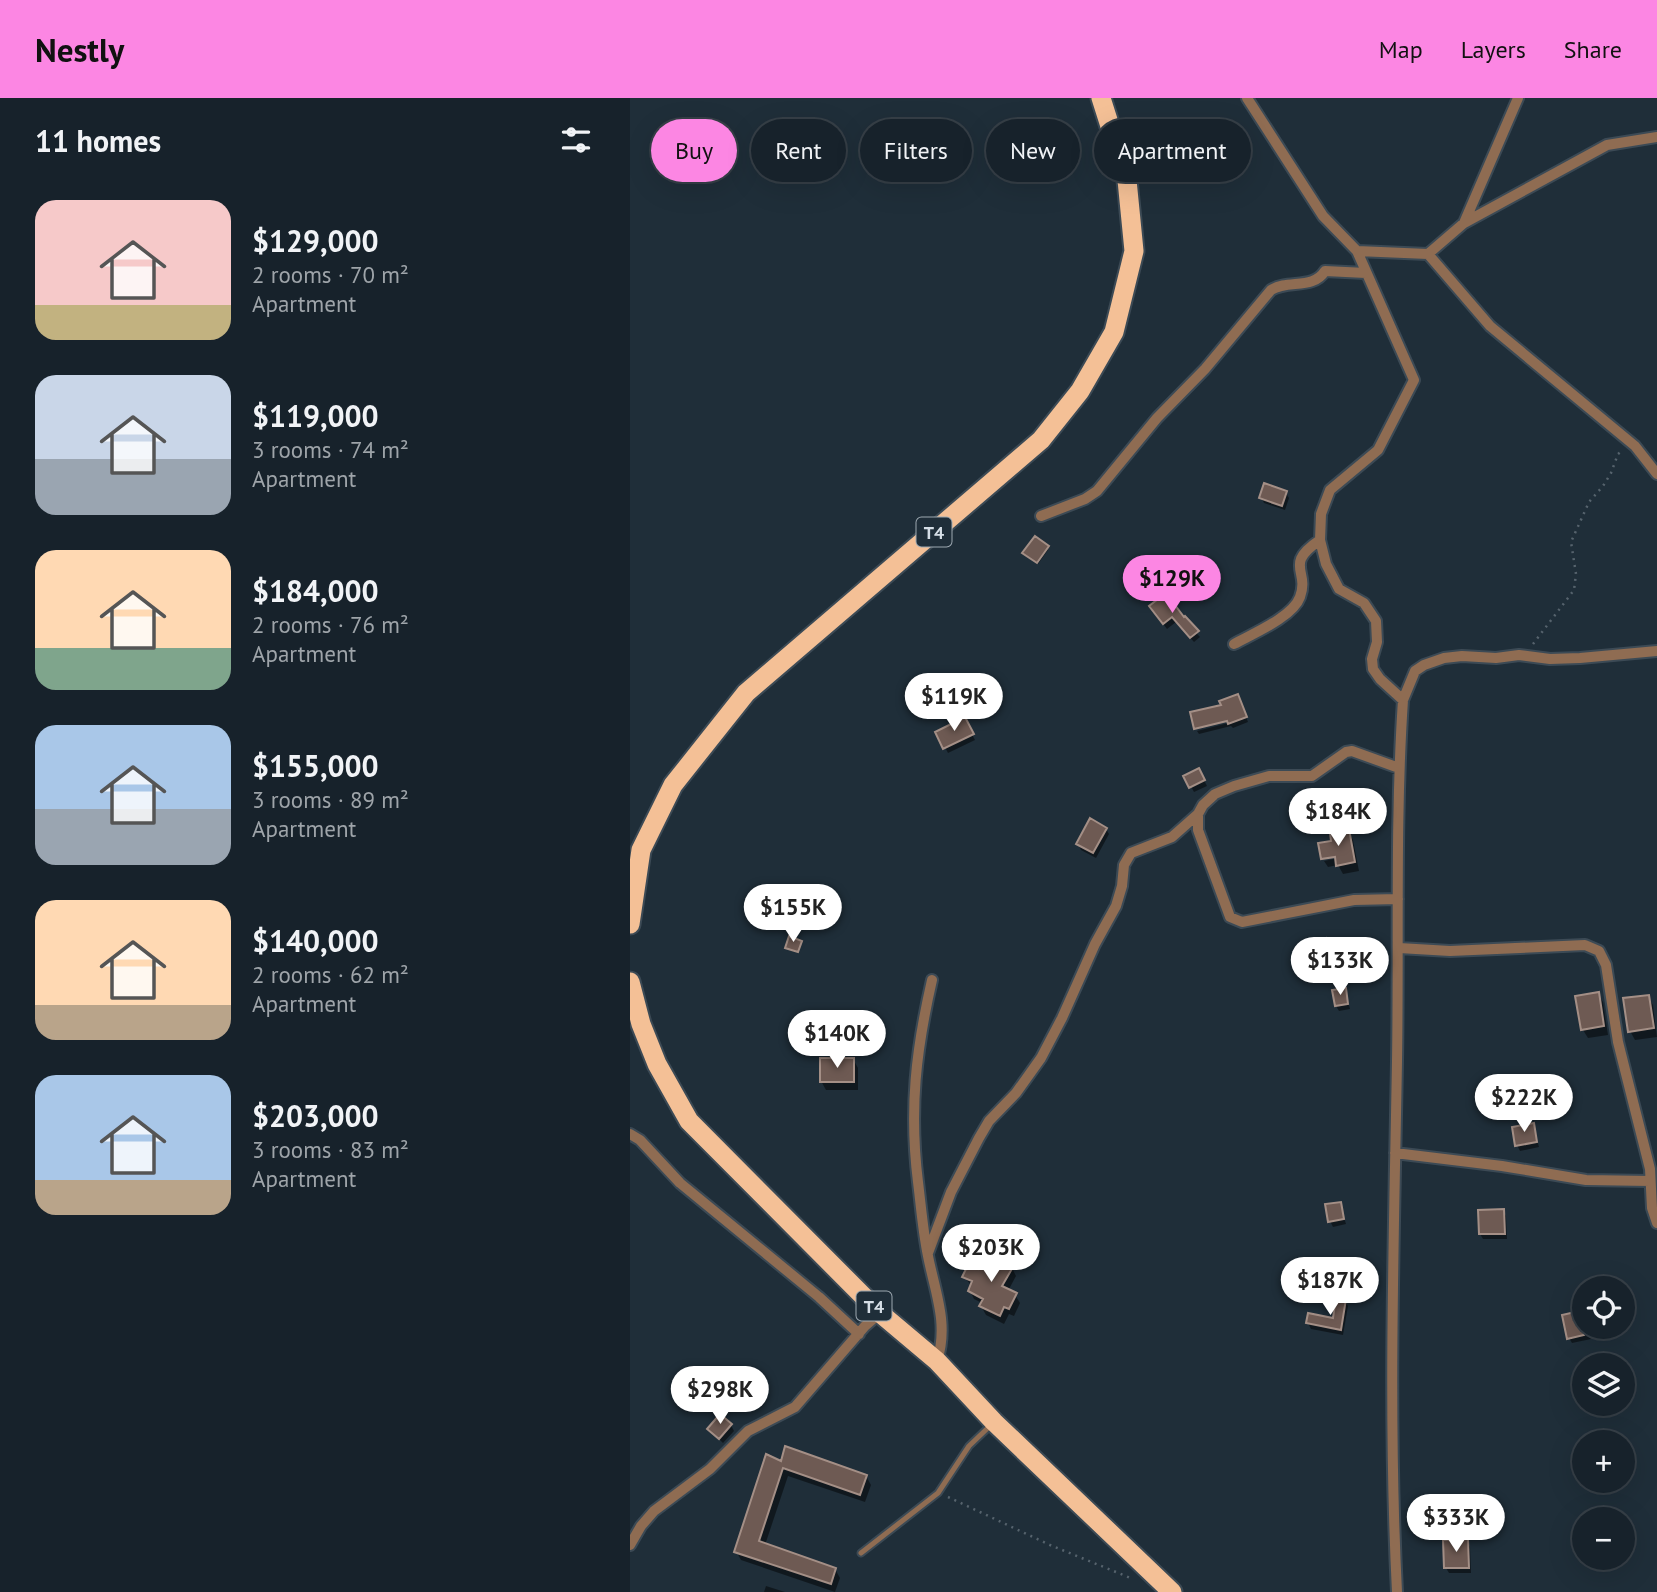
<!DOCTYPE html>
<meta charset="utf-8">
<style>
:root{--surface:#17222b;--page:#242f37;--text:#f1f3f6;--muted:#9ea4a9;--line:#363f47;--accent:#fc86e3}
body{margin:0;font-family:"PT Sans",sans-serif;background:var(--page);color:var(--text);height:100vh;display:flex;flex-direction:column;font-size:26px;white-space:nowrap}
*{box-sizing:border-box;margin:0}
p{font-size:23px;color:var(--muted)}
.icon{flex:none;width:38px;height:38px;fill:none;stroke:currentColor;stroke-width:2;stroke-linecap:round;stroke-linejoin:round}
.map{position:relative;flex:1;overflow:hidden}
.drawer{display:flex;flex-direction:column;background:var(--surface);width:630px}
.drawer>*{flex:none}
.top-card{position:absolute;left:21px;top:21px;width:665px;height:63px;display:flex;gap:14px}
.fabs{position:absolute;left:942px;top:1178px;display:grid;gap:14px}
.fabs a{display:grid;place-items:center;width:63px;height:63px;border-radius:50%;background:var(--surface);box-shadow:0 7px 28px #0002,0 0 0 2px var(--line);font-size:35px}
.price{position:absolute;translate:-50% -60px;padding:0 16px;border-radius:24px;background:#fff;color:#222;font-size:23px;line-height:46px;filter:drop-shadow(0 2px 4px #0008)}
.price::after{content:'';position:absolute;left:50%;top:42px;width:21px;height:16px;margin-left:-10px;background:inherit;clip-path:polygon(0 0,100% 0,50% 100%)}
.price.on{background:var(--accent);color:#111}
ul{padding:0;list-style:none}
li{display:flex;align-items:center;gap:21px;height:175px;padding:0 35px}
li span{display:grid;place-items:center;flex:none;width:196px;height:140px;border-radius:21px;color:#555}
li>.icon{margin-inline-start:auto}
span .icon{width:84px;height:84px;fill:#fffc;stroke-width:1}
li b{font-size:30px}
h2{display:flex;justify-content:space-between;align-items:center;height:84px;padding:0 35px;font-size:30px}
.tag{padding:0 24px;border-radius:32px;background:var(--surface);box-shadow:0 7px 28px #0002,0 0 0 2px var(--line);font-size:24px;line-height:63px}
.tag.on{background:var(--accent);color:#111}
header{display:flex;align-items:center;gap:42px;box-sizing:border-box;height:98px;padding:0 35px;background:var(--accent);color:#111}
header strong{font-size:33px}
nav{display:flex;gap:38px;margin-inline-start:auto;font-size:24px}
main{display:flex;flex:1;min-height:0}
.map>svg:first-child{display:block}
</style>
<header>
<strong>Nestly</strong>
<nav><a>Map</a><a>Layers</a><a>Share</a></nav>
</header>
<main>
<section class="drawer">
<h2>11 homes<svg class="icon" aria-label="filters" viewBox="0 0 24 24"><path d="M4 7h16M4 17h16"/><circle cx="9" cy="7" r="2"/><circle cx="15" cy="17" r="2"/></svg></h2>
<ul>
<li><span style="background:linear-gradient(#f6c9c9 75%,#c2b280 0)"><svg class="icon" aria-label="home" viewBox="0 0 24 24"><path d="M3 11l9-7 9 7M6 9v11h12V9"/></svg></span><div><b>$129,000</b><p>2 rooms · 70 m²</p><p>Apartment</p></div></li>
<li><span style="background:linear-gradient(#c9d6e8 60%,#9aa5b1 0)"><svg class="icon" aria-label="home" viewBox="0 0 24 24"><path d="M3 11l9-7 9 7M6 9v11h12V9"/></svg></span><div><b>$119,000</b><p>3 rooms · 74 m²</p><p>Apartment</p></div></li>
<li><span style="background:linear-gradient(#ffd9b3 70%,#7fa58c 0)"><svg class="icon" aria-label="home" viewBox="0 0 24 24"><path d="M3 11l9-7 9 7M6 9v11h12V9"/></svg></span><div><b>$184,000</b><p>2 rooms · 76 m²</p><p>Apartment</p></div></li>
<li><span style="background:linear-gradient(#a9c7e8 60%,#9aa5b1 0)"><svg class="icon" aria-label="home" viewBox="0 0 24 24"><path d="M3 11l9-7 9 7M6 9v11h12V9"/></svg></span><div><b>$155,000</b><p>3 rooms · 89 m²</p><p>Apartment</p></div></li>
<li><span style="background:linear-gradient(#ffd9b3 75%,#b9a48a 0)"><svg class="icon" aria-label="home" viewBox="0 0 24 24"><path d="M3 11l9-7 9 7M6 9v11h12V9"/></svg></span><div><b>$140,000</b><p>2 rooms · 62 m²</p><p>Apartment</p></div></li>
<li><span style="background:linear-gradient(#a9c7e8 75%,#b9a48a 0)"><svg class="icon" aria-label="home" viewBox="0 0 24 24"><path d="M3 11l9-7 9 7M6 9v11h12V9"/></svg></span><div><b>$203,000</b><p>3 rooms · 83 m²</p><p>Apartment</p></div></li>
</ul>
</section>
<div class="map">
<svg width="1027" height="1494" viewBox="0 0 1027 1494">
<rect width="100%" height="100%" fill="#1f2e39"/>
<path fill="#0007" d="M656,395L659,400L655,412L634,405L631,399Z
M417,450L418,452L408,466L396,457Z
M524,514L554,522L570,539L564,544L546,524L537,531Z
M610,603L618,624L603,630L601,628L569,636L567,633L606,623L593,608Z
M334,621L345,642L318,655L307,634Z
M569,672L577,688L564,694L556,679Z
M476,731L479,736L466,760L451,752L448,746Z
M718,733L723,742L729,773L713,776L708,767L698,769L694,763L713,759V755L693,759V761L690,747L703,744L702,736Z
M695,842L704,873L683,878L680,872Z
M715,892L720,911L709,913L706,908Z
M968,896L973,904L978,937L958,940L953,932Z
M1018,899L1023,907L1027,939L1005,942L1000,933Z
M223,961L228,970V992H196L191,983Z
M903,1027L909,1049L890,1053L887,1047Z
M710,1106L716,1126L703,1129L700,1123Z
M873,1113L876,1118L877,1141H853L850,1136Z
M382,1170L386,1178L378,1193L385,1197L390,1205L384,1218L379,1216L374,1226L356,1217L351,1208L352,1205L344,1201L340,1193L342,1188L334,1179L349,1174Z
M715,1203L718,1208L713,1237L681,1231L678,1225L704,1222Z
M954,1228H958L961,1241L942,1245L939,1240Z
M101,1327L104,1333L93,1345L79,1331Z
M152,1365L236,1378L241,1387L235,1404L158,1378L135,1447L205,1471L210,1480L205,1494L111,1462L106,1453Z
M837,1443L840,1449L841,1475H819L816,1470Z
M136,1488L155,1494H134Z"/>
<path fill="#6e5a53" stroke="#a48f86" stroke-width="2" d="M634,385L657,393L652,408L629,400Z
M405,438L419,448L407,465L392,455Z
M536,495L554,519L555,518L569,533L560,540L542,519L533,526L519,508Z
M608,596L617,619L598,626L597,623L564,631L560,614L591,607L589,603Z
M335,619L344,636L313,651L305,634Z
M569,670L575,682L559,690L553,678Z
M460,720L477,730L463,755L446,746Z
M719,731L725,764L706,768L705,759L691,761L688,745L701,743L700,735Z
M159,838L172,843L168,854L155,850Z
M696,840L702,868L679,873L673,846Z
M716,890L718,906L705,908L702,892Z
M969,894L974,928L951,932L945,898Z
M1019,897L1024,930L998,934L993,900Z
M190,960H224V984H190Z
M904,1025L907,1044L885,1048L882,1029Z
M711,1104L714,1121L698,1124L695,1106Z
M874,1111L875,1136H849L848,1112Z
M359,1154L383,1169L372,1188L387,1195L379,1211L374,1209L370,1218L349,1208L353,1201L338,1193L342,1183L332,1179L338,1167L348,1171Z
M706,1199L716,1201L711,1232L676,1225L678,1215L703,1220Z
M954,1212V1237L937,1241L932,1217Z
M90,1316L102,1326L89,1341L77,1331Z
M155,1348L237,1377L230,1397L153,1370L129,1443L206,1470L201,1486L104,1454L136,1356L151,1363Z
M838,1441L839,1470H814L813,1442Z"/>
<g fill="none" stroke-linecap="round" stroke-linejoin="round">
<defs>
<path id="service" d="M231,1455L308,1395L339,1348L362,1326"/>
<path id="minor" d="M617,0L693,118L727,153L784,282L748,352L700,392L691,416L690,442L696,466L709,491L734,505L746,523L747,544L742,561L743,571L750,581L773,602C765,722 769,843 767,963C764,1140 758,1317 767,1494
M834,125L888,0
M727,153L798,156L860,228L1005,348L1027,376
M798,156L834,125L977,47L1027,39
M411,418L455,401L467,393L527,320L575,271L641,192C658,181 683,192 695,173L736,175
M604,546C622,536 663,519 670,499C680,472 653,467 690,442
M773,602L785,573L794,567L814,560L832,558L866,560L889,557L920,561L950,560L1027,553
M768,801L724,802L612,824L600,819L568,732V716L573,707L585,696L604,688L639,678H682L716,654L722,653L769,670
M769,850L820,853L955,847L969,853L976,867L988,944L1020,1071L1022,1110L1027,1125
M302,882C286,952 279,1011 288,1084C291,1108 293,1134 298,1158C305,1194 319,1226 307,1263
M0,1036L10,1042L50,1085L189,1199L229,1236
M765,1055L872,1068L956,1082L1020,1083
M298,1155L321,1094L349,1040L359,1023L386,995L411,960L432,920L465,846L486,808L492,788L494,767L501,755L542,739L568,716
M0,1447L11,1428L24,1413L80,1371L118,1333L165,1309L235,1228L250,1215"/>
<path id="trunk" d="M0,826L11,752L43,687L116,595L411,342L450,293L484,234L504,153L497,82L471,0
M0,884L11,926L27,966L59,1023L250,1215L307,1263L364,1324L542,1494"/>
</defs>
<use href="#service" stroke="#3c4a55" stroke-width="9"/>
<use href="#minor" stroke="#3c4a55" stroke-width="14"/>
<use href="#trunk" stroke="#3c4a55" stroke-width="23"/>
<path stroke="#56636d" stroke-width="2.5" stroke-dasharray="2 5" stroke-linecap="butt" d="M903,546L944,492L946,476L941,444L959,404L973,388L981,375L988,356L993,352
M318,1399L420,1447L503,1481"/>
<use href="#service" stroke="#8f6c52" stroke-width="5"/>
<use href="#minor" stroke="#8f6c52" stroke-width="10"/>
<use href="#trunk" stroke="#f4c096" stroke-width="19"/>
</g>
<g text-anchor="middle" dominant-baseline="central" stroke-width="5" stroke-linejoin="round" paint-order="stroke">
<g fill="#1f2e39" stroke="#9ea9b2" stroke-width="2">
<rect x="286.5" y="419.5" width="35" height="29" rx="5"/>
<rect x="226.5" y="1193.5" width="35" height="29" rx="5"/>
</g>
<g font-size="18" font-weight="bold" fill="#d5dee6">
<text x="304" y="434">T4</text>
<text x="244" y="1208">T4</text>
</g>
</g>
</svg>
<div class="fabs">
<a><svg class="icon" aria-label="locate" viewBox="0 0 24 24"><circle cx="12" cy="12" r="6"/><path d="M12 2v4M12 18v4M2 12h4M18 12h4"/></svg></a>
<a><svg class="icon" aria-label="layers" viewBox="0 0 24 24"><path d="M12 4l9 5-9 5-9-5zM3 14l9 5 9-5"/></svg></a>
<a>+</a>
<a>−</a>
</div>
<b class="price on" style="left:542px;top:517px">$129K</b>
<b class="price" style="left:324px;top:635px">$119K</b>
<b class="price" style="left:708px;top:750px">$184K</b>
<b class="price" style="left:163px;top:846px">$155K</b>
<b class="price" style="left:710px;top:899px">$133K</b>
<b class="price" style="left:207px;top:972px">$140K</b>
<b class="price" style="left:894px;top:1036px">$222K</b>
<b class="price" style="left:361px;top:1186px">$203K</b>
<b class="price" style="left:700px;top:1219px">$187K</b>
<b class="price" style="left:90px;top:1328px">$298K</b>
<b class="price" style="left:826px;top:1456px">$333K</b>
<div class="top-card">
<a class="tag on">Buy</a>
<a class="tag">Rent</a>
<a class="tag">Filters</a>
<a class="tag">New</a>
<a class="tag">Apartment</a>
</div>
</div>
</main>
